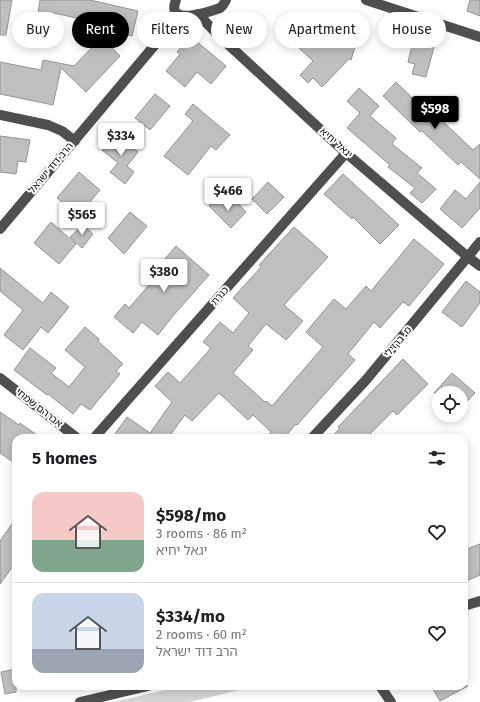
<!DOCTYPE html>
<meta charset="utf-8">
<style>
:root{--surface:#fff;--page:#f6f6f6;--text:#202124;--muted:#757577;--line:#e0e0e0;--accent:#000}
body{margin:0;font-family:"Fira Sans","Noto Sans Hebrew",sans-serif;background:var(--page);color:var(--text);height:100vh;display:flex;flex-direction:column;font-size:15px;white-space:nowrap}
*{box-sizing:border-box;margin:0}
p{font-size:13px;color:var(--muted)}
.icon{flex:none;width:22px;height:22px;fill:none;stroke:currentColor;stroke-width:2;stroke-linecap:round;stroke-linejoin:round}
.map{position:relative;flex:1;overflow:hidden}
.drawer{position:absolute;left:12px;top:434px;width:456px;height:256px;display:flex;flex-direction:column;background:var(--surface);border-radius:12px;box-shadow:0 2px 10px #0003}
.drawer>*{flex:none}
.top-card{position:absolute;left:12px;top:12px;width:456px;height:36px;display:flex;gap:8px}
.tools{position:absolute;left:432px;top:386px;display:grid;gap:8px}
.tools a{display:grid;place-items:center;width:36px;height:36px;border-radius:50%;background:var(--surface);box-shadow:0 2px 10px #0003;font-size:20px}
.price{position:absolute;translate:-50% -34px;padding:0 9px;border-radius:4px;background:#fff;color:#222;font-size:13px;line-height:26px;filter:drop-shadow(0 1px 2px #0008)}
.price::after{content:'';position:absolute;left:50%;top:24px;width:12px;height:9px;margin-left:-6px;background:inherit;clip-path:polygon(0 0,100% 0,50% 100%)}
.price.selected{background:var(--accent);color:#fff}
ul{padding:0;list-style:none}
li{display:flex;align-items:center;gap:12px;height:100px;padding:0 20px}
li+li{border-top:1px solid var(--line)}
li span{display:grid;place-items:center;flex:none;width:112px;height:80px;border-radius:12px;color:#555}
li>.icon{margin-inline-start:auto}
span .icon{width:48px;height:48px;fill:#fffc;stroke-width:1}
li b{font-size:17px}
h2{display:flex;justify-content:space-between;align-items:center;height:48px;padding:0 20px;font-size:17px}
.pill{padding:0 14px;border-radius:18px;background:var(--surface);box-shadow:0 2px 10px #0003;font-size:14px;line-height:36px}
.pill.selected{background:var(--accent);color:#fff}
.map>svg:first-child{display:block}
</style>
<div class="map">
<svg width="480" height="702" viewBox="0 0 480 702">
<rect width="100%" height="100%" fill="#fff"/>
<path fill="#d6d6d6" d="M182,686H255L190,702H114Z"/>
<path fill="#bfbfbf" stroke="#939393" d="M0,0H12L6,35H0Z
M40,0H90L138,11L132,36L84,25L85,20L54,13L51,30L36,27Z
M470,0H480V16L467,11Z
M301,18L313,30L317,26L331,39L337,20L361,28L351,60L349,59L322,87L313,78L308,83L300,75L313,61L285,35Z
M190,36L226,66L211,84L197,72L185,87L166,71L180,54L177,52Z
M102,37L120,56L86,92L61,68L53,105L0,94V62L41,70L43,60L74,66Z
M413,41L434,47L426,77L412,74L415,64L408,62Z
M396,82L434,119L437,116L473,150L480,144V179L461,162L458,165L422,131L420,132L383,96Z
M359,88L379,106L370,116L396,138L392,144L422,168L417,173L436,189L422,203L410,193L415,188L388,167L390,165L347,128L360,113L347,101Z
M155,94L170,106L150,130L135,118Z
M193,104L230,135L216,150L211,146L188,175L164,156L193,121L185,114Z
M115,133L138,152L127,166L134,172L125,184L110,172L118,163L102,150Z
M0,136L30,140L26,162L18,161L16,174L0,172Z
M79,172L100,190L78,216L57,198Z
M343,174L399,225L380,244L353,217L352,219L324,194Z
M268,182L284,197L267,214L252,199Z
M480,182V208L462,228L440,209L455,190L466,199Z
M218,198L229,209L236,201L246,212L231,228L209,206Z
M130,212L147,226L124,254L108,238Z
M51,222L76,244L59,264L34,243Z
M83,225L93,234L82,248L70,237Z
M294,227L328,257L284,305L303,321L286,340L266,324L248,346L253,350L233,373L265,402L266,401L272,406L323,347L306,332L334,299L346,309L366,286L371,291L414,239L444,264L409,306L403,302L380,328L374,322L348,354L355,360L297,425L296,424L284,438H266L271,432L253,415L248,420L219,393L192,421L185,415L168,438H112L127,417L150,433L172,402L155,386L168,372L180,383L211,348L203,342L220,322L233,333L249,313L233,298L261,267L259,265Z
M176,246L209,275L172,317L158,335L142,322L133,333L114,317L125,304L129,308L155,278L151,275Z
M0,268L43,303L51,292L69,307L48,333L41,327L23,350L4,335L23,310L0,291Z
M466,281L480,292V303L462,327L442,312Z
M85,327L99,339L98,341L123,364L116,371L120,374L90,410L81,404L73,414L48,394L47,395L14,370L30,348L56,368L51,373L69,387L85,367L65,350Z
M403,359L428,384L397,415L393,411L366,438H331L340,428L338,427Z
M452,373L475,393L461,408V393H434Z
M0,412L19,425L20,423L41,438H16V464L0,453Z
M16,518V562L0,584V541Z
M480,544V575L464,582V550Z
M16,669V692L5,694L1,672Z
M431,686H468L440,701Z"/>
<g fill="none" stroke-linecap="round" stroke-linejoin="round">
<path stroke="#4f4f4f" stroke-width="10" d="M176,0C165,27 209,12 220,8L223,5L226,0
M366,0L480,37
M198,14L219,36L346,153L468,257L480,266
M0,115L48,125L62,131L75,141
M0,229L180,15
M0,378L77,438
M94,438L346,153
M312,438L366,380L480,242
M464,606L480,601
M380,686L391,702
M80,702L148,686"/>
</g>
<g text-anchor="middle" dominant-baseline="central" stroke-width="4" stroke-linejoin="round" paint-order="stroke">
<g font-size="10" fill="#000" stroke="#fff">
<text transform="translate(336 143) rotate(42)">יגאל יחיא</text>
<text transform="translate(51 168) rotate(-50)">הרב דוד ישראל</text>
<text transform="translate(220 296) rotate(-49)">כנרת</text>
<text transform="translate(398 342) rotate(-50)">מ. ברזילי</text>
<text transform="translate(39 408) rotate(38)">אברהם שמחי</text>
</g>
</g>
</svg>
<div class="tools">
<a><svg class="icon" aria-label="locate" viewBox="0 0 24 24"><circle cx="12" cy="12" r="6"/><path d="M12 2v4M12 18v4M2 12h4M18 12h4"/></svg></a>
</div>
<b class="price selected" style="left:435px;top:130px">$598</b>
<b class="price" style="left:121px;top:157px">$334</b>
<b class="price" style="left:228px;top:212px">$466</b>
<b class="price" style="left:82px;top:236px">$565</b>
<b class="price" style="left:164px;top:293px">$380</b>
<div class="top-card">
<a class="pill">Buy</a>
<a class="pill selected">Rent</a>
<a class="pill">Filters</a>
<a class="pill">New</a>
<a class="pill">Apartment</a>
<a class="pill">House</a>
</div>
<section class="drawer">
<h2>5 homes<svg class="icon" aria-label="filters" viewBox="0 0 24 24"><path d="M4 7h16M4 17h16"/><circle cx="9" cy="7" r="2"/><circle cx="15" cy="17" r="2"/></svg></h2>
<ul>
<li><span style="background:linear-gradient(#f6c9c9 60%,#7fa58c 0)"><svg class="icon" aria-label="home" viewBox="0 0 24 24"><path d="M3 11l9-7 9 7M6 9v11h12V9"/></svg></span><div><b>$598/mo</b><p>3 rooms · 86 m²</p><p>יגאל יחיא</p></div><svg class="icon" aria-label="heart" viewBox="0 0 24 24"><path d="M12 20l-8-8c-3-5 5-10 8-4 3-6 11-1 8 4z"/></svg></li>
<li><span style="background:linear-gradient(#c9d6e8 70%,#9aa5b1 0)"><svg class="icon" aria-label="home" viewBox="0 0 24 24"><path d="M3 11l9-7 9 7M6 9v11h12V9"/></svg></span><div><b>$334/mo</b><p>2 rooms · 60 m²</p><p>הרב דוד ישראל</p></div><svg class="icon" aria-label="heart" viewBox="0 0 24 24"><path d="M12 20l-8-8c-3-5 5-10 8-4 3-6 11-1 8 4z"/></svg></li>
</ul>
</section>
</div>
